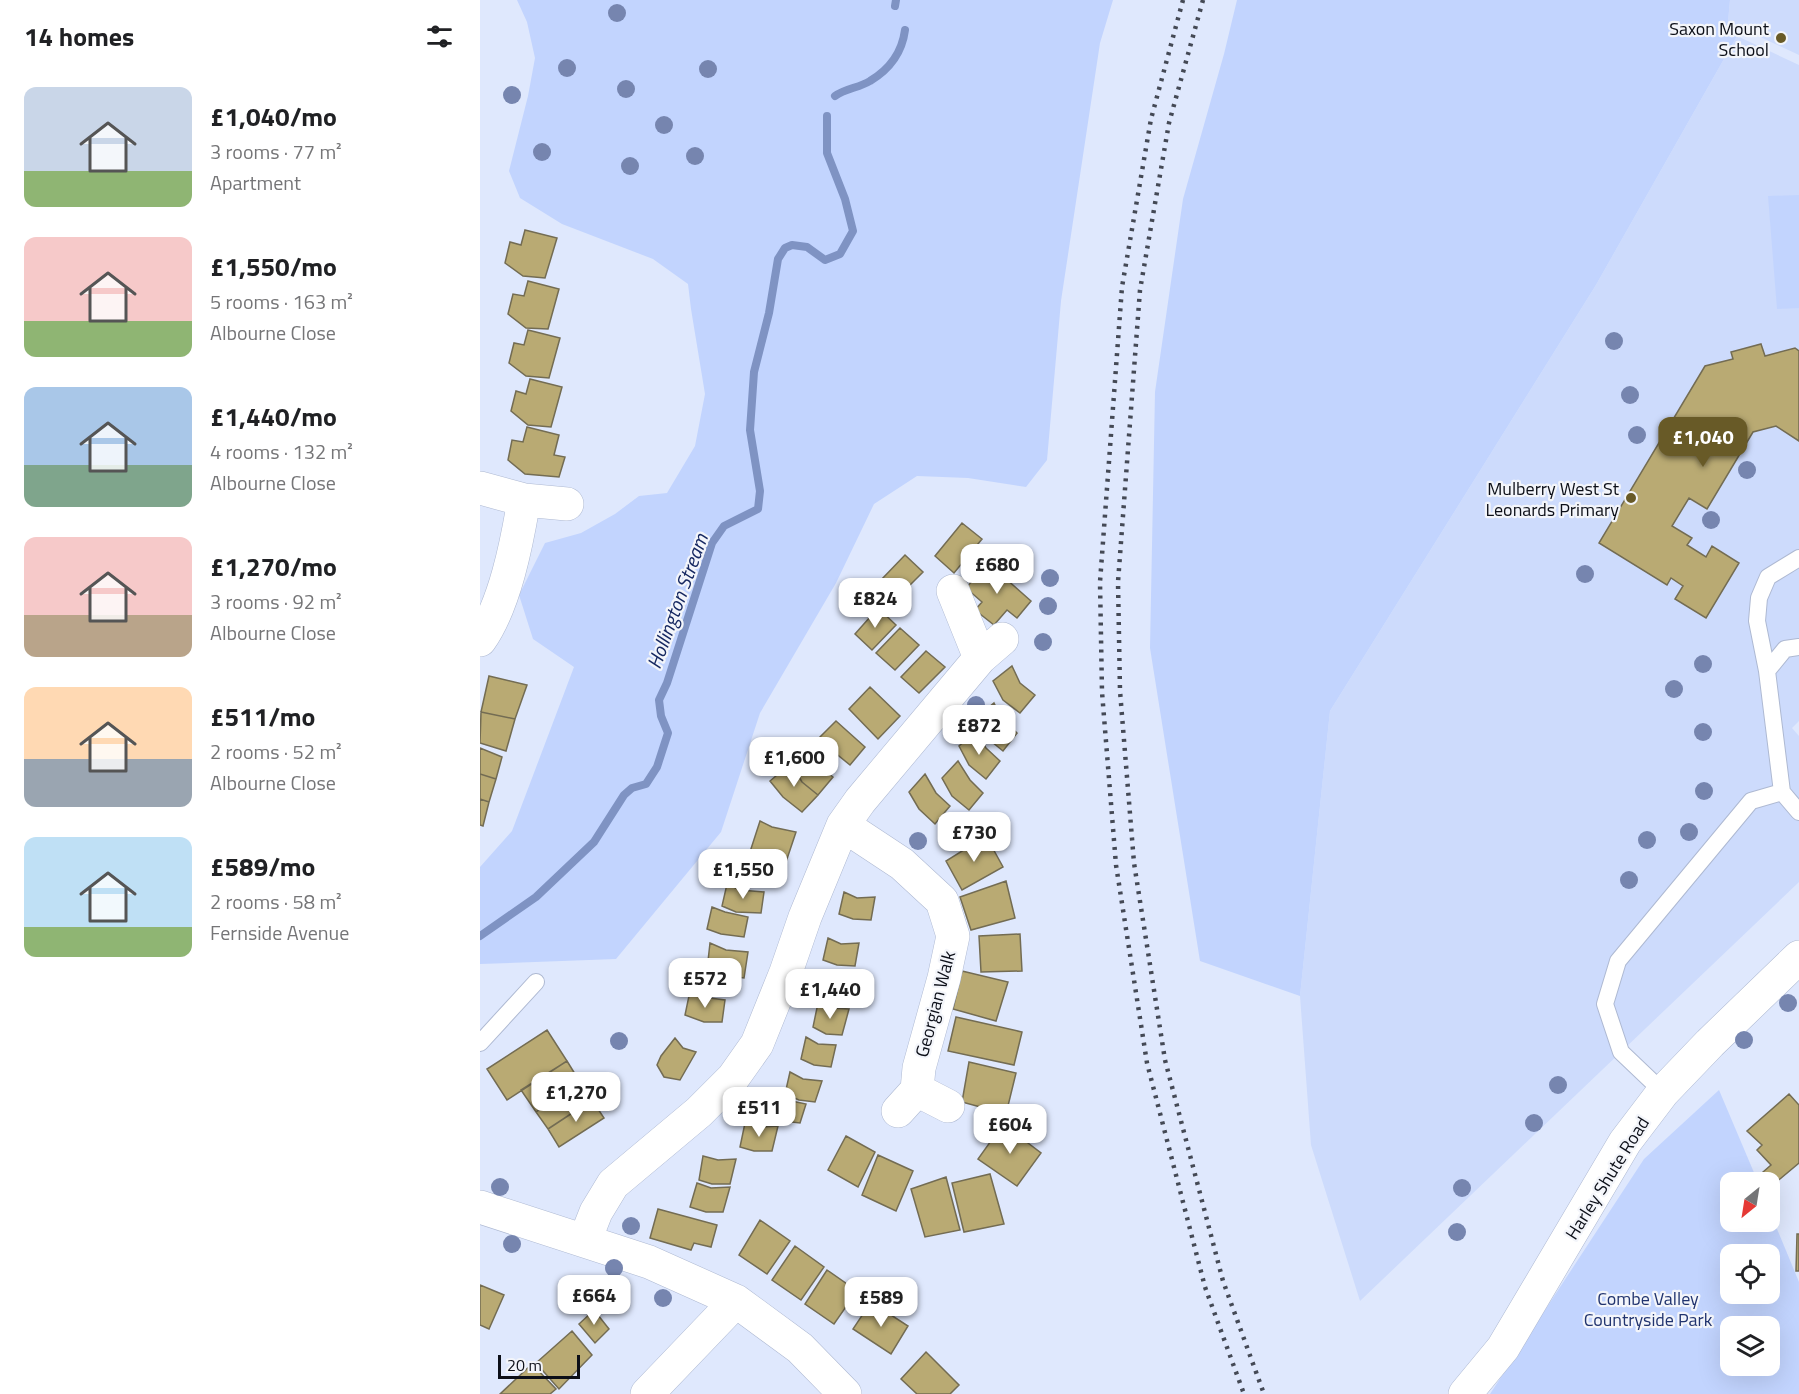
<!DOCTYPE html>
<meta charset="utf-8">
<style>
:root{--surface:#fff;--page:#f6f6f6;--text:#202124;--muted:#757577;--accent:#685a27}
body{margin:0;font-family:"Titillium Web",sans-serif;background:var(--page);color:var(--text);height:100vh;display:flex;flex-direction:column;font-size:22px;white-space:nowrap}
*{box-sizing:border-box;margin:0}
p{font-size:20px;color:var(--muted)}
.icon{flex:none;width:33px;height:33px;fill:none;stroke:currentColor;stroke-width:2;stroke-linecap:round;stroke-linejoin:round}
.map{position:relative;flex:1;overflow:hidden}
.details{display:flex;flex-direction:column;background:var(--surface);width:480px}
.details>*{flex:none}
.needle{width:39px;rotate:210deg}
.controls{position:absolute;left:1240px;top:1172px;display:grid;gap:12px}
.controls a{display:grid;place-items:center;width:60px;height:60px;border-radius:12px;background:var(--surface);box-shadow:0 6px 24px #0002;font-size:30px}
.scale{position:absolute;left:18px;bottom:15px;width:82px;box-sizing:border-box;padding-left:6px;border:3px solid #0c0f18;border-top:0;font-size:16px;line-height:21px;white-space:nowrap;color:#0c0f18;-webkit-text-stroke:4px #f3f5fa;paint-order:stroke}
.price{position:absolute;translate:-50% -51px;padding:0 14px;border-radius:12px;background:#fff;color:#222;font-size:20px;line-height:39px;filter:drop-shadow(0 2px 3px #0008)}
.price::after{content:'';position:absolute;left:50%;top:36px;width:18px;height:14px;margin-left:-9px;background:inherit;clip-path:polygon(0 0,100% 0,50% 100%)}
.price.active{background:var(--accent);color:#fff}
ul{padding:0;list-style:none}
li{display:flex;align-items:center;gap:18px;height:150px;padding:0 24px}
li span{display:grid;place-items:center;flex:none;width:168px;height:120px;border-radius:12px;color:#555}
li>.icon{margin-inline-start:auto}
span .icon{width:72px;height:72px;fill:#fffc;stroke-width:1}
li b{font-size:26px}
h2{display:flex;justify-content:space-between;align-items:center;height:72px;padding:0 24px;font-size:26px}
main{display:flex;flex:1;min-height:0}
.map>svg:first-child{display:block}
</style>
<main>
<section class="details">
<h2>14 homes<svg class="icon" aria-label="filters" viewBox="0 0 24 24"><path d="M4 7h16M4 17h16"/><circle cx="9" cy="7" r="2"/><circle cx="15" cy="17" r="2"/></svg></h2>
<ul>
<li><span style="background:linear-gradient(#c9d6e8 70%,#8fb573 0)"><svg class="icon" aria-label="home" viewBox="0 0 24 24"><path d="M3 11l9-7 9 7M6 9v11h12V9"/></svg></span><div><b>£1,040/mo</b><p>3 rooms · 77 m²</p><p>Apartment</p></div></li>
<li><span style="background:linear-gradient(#f6c9c9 70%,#8fb573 0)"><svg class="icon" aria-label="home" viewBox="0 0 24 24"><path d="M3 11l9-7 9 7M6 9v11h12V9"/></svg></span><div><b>£1,550/mo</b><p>5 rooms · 163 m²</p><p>Albourne Close</p></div></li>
<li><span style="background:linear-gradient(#a9c7e8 65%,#7fa58c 0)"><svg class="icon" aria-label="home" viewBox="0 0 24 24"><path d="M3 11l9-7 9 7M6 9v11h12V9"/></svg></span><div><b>£1,440/mo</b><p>4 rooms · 132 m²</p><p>Albourne Close</p></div></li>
<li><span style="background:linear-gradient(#f6c9c9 65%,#b9a48a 0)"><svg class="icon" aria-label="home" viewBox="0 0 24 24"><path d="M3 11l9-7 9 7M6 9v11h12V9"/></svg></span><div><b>£1,270/mo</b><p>3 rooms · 92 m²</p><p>Albourne Close</p></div></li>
<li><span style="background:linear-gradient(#ffd9b3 60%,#9aa5b1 0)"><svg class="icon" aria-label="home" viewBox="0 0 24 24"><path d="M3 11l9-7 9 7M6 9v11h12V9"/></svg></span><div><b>£511/mo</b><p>2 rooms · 52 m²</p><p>Albourne Close</p></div></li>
<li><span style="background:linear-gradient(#bfe0f5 75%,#8fb573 0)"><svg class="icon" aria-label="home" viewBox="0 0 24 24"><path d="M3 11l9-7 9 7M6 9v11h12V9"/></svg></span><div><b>£589/mo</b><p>2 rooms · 58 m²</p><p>Fernside Avenue</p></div></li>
</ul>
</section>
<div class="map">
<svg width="1319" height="1394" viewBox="0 0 1319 1394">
<rect width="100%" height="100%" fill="#dfe8fd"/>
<path fill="#cddbfc" d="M1250,0H1319V55L1248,22Z
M1257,36L1319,65V721L1312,728L1319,736V882L880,1301L831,1145L820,996L850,711L1116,285Z"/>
<path fill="#c2d4fe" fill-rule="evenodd" d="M37,0H633L620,43L581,301L567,460L546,487L488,478L437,476L394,504L356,583L280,713L241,832L136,959L0,964V867L32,831L94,667L53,639L39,595L65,543L101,533L135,514L159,496L187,493L215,446L225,394L211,309L208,284L173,259L82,224L40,198L29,171L48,96L55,58L47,22Z
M757,0H1250L1248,22L1257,36L1116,285L850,711L820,996L720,961L670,648L675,392L703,199L744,54Z
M1319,195V308L1297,309L1288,196Z
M1239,1090L1278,1182H1251V1221H1290V1212L1319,1282V1394H1010L1164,1159ZM1251,1254H1290V1293H1251ZM1251,1326H1290V1365H1251Z"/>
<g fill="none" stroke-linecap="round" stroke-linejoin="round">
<path stroke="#7f93c3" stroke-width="8" d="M415,6L416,0
M355,96C366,88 379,88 390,81C410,69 422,53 425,30
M0,936L56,897L114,842L144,795L152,788L166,784L177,767L188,733L181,716L179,700L187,683L232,543L244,526L278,509L280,491L270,430L274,372L289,313L298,259L305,248L312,245L327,247L345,260L360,254L373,231L365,199L347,153V116"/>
</g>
<path fill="#b9aa73" stroke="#736c53" stroke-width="1.5" d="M45,230L77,238L65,278L43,276L25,263L30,242L41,245Z
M48,281L79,289L68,329L46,328L28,314L33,294L44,296Z
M48,330L80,338L69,378L46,376L29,363L34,343L44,345Z
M1281,344L1285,356L1315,348L1319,351V441L1296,426L1273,432L1227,509L1209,498L1192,526L1212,538L1207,545L1226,557L1232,546L1259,563L1226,618L1195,599L1203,586L1191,578L1187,585L1119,543L1225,366L1253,359L1251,352Z
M50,379L82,387L71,427L48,425L31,411L36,391L46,394Z
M47,427L79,435L74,455L85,457L79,477L45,474L28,460L32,440L43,442Z
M482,523L502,539L474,573L455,556Z
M425,555L443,572L419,596L401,580Z
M508,563L551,601L537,618L527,610L514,625L495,610L502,602L486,588Z
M398,608L416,625L392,650L375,634Z
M420,628L439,645L415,670L396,653Z
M446,651L465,667L439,693L421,677Z
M532,666L540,683L555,695L540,713L523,700L513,681Z
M9,676L47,685L35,719L1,712Z
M390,687L420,716L398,739L369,709Z
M514,703L523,721L537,733L523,751L506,737L496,718Z
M1,712L35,719L26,751L0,743Z
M356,721L385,747L370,765L338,739Z
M497,731L506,748L520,761L506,779L489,765L479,746Z
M330,747L338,765L353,777L338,795L322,782L311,763Z
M0,748L22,757L16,779L0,774Z
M478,761L490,780L503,793L489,810L472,796L462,778Z
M311,763L322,782L338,795L322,812L303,797L290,781Z
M0,774L16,779L9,802L0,799Z
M445,774L456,793L470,806L455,824L439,809L429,792Z
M0,799L9,802L3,826L0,825Z
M280,821L292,827L316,832L306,862L269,855Z
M506,836L523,867L482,890L466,861Z
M526,881L535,918L491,930L480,897Z
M247,884L260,890L284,892L281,913L256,912L242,906Z
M364,892L377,898L395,897L391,920L373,919L359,914Z
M232,907L245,912L268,917L264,937L241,934L227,929Z
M540,934L542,971L501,972L499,936Z
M348,938L361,944L379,943L375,966L357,965L343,960Z
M230,943L246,950L268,952L264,978L240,975L227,970Z
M482,971L528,982L516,1021L473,1009Z
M346,976L358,983L376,982L372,1005L354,1004L340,998Z
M210,991L222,997L245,1000L242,1022H224L205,1015Z
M338,1003L352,1008L369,1009L362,1035L346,1034L333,1027Z
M476,1017L542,1032L534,1065L468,1051Z
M67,1030L87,1061L27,1100L7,1069Z
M326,1037L338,1044L356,1045L351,1067L334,1065L321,1059Z
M195,1038L203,1048L216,1052L200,1080L184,1077L177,1065L181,1056Z
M87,1061L100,1082L56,1112L41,1090Z
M489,1062L536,1073L526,1114L482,1102Z
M310,1072L323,1079L342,1081L335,1102L319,1100L305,1094Z
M100,1082L112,1100L68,1129L56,1112Z
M295,1094L307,1100L326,1104L320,1123L303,1121L289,1116Z
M1309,1094L1319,1105V1163L1294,1184L1283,1172L1291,1165L1277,1150L1282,1145L1267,1131Z
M112,1100L124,1118L79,1147L68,1129Z
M265,1123L280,1127L298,1126L292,1151H274L260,1147Z
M523,1124L561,1153L537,1186L498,1159Z
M366,1136L395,1152L378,1187L348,1170Z
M398,1155L433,1171L416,1211L382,1195Z
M223,1156L238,1160L256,1159L250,1184H232L219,1180Z
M510,1174L524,1224L484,1232L472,1183Z
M466,1177L480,1230L445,1237L431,1189Z
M217,1183L231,1188L250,1187L243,1212H226L210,1207Z
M178,1209L237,1225L231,1247L214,1243L211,1250L170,1238Z
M280,1220L310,1241L287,1274L259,1255Z
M1317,1234H1319V1271H1316Z
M315,1246L344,1267L321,1300L292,1280Z
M347,1270L377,1291L354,1324L325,1304Z
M0,1285L24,1295L9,1329L0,1325Z
M391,1302L428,1326L411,1354L373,1329Z
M114,1310L129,1329L115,1343L99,1324Z
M92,1331L112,1355L79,1389L56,1363Z
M446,1352L479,1385L470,1394H437L421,1379Z
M52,1364L76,1389L70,1394H20Z"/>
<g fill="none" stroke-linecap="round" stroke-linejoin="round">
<defs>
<path id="lane" d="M1287,671L1305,649L1319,647
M1302,792L1319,812
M0,1043L56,982
M1183,1092L1141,1052L1125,1004L1138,961L1271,801L1302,792L1287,671L1277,621L1279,598L1288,577L1319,558"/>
<path id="street" d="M0,488L44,500L87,504
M473,591L500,658
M0,640C25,605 37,542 44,500
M363,825L422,864L462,901L473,936L464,978L439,1068L437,1090L418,1111
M437,1090L468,1106
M0,1207L169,1262L256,1301L320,1348L365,1394
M105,1240L116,1212L133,1184L219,1112L253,1078L277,1044L306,972L325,917L363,825L380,801L500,658L522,639
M167,1394L256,1301"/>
<path id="secondary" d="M985,1394L1023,1348L1145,1142L1183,1092L1230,1043L1319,957"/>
</defs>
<use href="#lane" stroke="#aeb9d2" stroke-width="18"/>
<use href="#street" stroke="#aeb9d2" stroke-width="34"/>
<use href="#secondary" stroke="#aeb9d2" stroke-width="34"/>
<use href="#lane" stroke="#fff" stroke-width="16"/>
<use href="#street" stroke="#fff" stroke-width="33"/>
<use href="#secondary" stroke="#fff" stroke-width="33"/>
<path stroke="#444955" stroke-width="4.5" stroke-dasharray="3 6" stroke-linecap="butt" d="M703,0L671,119L642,287L620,582L622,692L636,865L667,1063L725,1287L764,1394
M723,0L689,123L660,290L638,582L640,691L654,863L685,1060L743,1281L784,1394"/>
</g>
<g fill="#7685af">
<circle cx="137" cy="13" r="9"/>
<circle cx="87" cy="68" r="9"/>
<circle cx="228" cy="69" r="9"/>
<circle cx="146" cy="89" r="9"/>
<circle cx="32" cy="95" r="9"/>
<circle cx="184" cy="125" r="9"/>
<circle cx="62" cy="152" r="9"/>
<circle cx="215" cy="156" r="9"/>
<circle cx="150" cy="166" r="9"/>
<circle cx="1134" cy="341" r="9"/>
<circle cx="1150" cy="395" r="9"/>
<circle cx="1157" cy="435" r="9"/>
<circle cx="1267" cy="470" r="9"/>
<circle cx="1231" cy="520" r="9"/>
<circle cx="1105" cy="574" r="9"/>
<circle cx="570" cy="578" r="9"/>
<circle cx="568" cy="606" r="9"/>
<circle cx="563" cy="642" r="9"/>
<circle cx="1223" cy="664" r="9"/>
<circle cx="1194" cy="689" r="9"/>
<circle cx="496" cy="705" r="9"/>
<circle cx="1223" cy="732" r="9"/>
<circle cx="1224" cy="791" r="9"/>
<circle cx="1209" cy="832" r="9"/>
<circle cx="1167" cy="840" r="9"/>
<circle cx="438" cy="841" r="9"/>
<circle cx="1149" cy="880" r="9"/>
<circle cx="1308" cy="1003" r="9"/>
<circle cx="1264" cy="1040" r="9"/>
<circle cx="139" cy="1041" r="9"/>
<circle cx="1078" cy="1085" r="9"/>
<circle cx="1054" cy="1123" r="9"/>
<circle cx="20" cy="1187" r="9"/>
<circle cx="982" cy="1188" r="9"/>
<circle cx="151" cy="1226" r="9"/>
<circle cx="977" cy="1232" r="9"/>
<circle cx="32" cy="1244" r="9"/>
<circle cx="134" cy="1268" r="9"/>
<circle cx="183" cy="1298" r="9"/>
</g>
<g fill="#685a27" stroke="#f3f5fa" stroke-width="2">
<circle cx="1301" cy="38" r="6"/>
<circle cx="1151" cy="498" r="6"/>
</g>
<g text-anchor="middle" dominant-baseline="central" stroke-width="4.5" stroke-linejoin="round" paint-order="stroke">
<g font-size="18" fill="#0c0f18" stroke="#f3f5fa" text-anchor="end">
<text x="1289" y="28">Saxon Mount<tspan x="1289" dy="21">School</tspan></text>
<text x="1139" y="488">Mulberry West St<tspan x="1139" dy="21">Leonards Primary</tspan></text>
</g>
<g font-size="18" fill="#0c0f18" stroke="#f3f5fa">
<text transform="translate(455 1004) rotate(-75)">Georgian Walk</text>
<text transform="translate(1127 1178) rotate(-58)">Harley Shute Road</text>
</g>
<g font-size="18" fill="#21346f" stroke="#f3f5fa">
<text x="1168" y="1298">Combe Valley<tspan x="1168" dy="21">Countryside Park</tspan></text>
</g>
<g font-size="20" font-style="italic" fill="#172962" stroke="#f3f5fa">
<text transform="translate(197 601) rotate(-70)">Hollington Stream</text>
</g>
</g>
</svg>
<div class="controls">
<a><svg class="needle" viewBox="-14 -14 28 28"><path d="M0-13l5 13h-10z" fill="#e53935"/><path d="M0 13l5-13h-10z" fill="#757577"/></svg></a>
<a><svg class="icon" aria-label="locate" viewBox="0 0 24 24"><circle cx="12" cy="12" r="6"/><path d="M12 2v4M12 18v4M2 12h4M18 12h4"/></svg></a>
<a><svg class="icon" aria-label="layers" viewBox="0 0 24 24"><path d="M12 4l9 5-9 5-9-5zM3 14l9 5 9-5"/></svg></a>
</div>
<div class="scale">20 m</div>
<b class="price active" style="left:1223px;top:468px">£1,040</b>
<b class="price" style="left:517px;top:595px">£680</b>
<b class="price" style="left:395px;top:629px">£824</b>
<b class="price" style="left:499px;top:756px">£872</b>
<b class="price" style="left:314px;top:788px">£1,600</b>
<b class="price" style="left:494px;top:863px">£730</b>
<b class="price" style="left:263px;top:900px">£1,550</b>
<b class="price" style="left:225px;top:1009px">£572</b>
<b class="price" style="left:350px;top:1020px">£1,440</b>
<b class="price" style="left:96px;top:1123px">£1,270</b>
<b class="price" style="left:279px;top:1138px">£511</b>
<b class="price" style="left:530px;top:1155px">£604</b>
<b class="price" style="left:114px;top:1326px">£664</b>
<b class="price" style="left:401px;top:1328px">£589</b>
</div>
</main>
